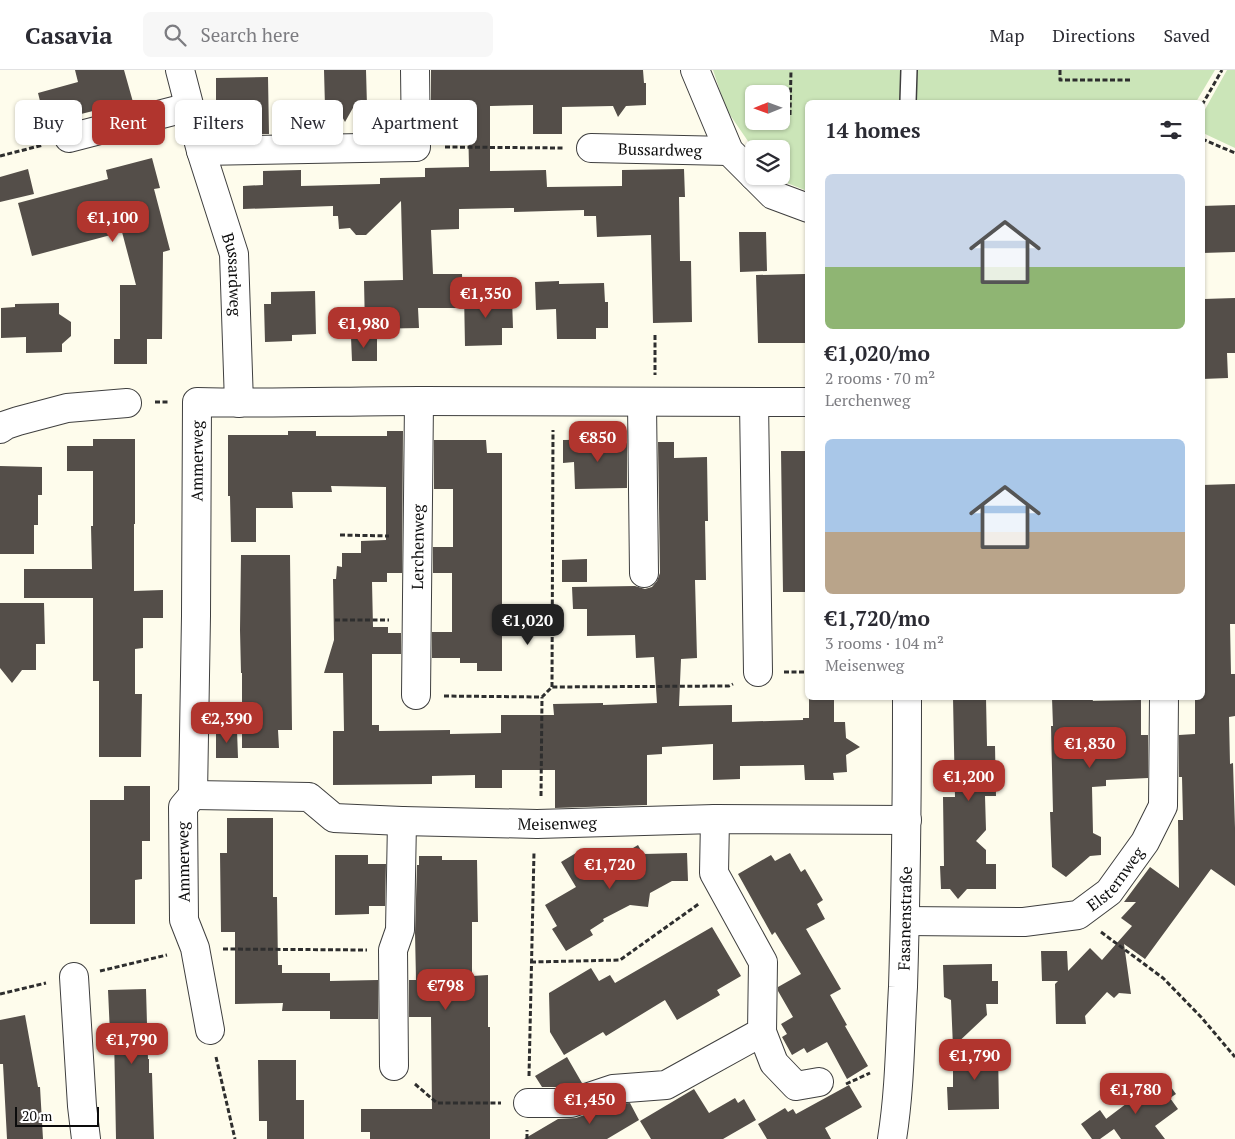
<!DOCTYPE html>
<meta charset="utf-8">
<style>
:root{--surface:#fff;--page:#f7f7f7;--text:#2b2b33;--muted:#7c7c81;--line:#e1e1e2;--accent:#b1352e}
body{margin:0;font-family:"PT Serif",serif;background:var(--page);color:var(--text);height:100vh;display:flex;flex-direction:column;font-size:19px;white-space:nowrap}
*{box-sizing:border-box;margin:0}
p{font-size:16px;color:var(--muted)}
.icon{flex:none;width:28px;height:28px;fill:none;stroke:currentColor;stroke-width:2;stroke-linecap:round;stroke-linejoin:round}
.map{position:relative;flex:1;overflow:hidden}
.panel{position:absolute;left:805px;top:30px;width:400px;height:600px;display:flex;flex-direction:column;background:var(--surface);border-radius:8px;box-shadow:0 1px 4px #0004}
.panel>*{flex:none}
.guide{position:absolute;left:15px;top:30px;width:475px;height:45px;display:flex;gap:10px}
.needle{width:32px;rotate:269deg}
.buttons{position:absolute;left:745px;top:15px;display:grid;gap:10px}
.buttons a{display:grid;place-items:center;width:45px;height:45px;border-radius:8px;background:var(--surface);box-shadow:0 1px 4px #0004;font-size:25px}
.scale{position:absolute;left:15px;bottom:12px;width:84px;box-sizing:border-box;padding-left:5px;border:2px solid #0c0c0c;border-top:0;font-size:14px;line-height:18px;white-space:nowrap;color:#0c0c0c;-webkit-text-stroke:4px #fff;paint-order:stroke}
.price{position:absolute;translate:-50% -42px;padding:0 11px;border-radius:10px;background:var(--accent);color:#fff;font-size:16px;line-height:32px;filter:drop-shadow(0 1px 2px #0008)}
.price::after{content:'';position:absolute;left:50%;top:30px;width:15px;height:11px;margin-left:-8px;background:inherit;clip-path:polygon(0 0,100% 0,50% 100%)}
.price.on{background:#222;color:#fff}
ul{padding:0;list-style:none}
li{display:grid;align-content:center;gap:10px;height:265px;padding:0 20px}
li span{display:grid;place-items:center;height:155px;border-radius:8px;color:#555}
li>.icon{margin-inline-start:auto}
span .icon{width:90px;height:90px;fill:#fffc;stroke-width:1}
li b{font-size:21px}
h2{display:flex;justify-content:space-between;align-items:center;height:60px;padding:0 20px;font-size:21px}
.pill{padding:0 18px;border-radius:8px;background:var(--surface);box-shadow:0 1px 4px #0004;font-size:18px;line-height:45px}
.pill.on{background:var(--accent);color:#fff}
header{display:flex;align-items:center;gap:30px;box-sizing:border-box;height:70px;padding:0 25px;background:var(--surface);border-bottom:1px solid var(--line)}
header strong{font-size:24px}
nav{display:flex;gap:28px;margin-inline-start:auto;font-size:18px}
.search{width:350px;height:45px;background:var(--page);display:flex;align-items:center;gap:12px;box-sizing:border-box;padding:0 18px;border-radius:8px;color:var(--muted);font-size:19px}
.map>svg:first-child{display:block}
</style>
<header>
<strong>Casavia</strong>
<div class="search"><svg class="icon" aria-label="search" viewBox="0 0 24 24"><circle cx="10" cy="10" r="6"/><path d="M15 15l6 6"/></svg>Search here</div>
<nav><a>Map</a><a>Directions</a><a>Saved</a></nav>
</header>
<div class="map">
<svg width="1235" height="1069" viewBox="0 0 1235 1069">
<rect width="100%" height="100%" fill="#fefcec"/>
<path fill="#cbe5b8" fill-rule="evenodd" d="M713,0H1215L1196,32H808L807,121L782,111L777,106H781V79H754V80L726,39ZM754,24H781V51H754Z
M1227,0H1235V78L1203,63V43Z"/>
<path fill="#544e49" d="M75,0H124L133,32L94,43L93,41L73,46L71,40L44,47L38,23L78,12Z
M324,0H366L367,36H354L345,52L337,37H325Z
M431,0H643L644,13H646V35L626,36L618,47L613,36L562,37V64H533V35L490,36V101L546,100L547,117L622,116V100L684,99L685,127H679L680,191H691L692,252L653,253L651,165L597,167L596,146H584V140L514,142V138L459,139V159L431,160L433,204H462L463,238H418L419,258L365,259L364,211L403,210L401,131L366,165H356L350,158L339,159L338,146H333V136L243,139V116L263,115V101L301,100V116L380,114V108L425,107V98L469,97L468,52H431Z
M268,7L269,64H216V8Z
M152,88L160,118L154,119L170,180L163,182L162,269H147V294H114V269H120V215H136L122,162L32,186L18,133L108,109L106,100Z
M28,99L34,124L0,132V107Z
M1235,135V182L1202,183V136Z
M739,162H766L767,201L740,202Z
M805,204L806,273H758L756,205Z
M559,211V214L604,213L605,232H608V258H596V269H557L556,239L536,240L535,212Z
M315,221L316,264L292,265V271L265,272L264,234H271V222Z
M490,222V230L512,229L513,258H502V275L465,276L464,223Z
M1235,228V283H1227L1228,308L1202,309V283H1204V229Z
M59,233V244L71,252V266L62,274V282L26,283V267L1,268V238L15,237V234Z
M351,267H377V291H352Z
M288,361H316V366H387V361H403L402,503H387V512H372L373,557H388V563H401V584H372V655H379V661L450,660V664L501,663V645H554L553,634L603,633V635L657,633L654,587L636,588L635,565L587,566V539H573L572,517L635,516L645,519L652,517L657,511L660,503L658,372H674V388L707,387L708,451H705L706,510H695L697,588L681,589L679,636L732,635V652L803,650V648H809V628H834V652H845L846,668L860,677L846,685L847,702L833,703L834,710H805L804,695L740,696V709L713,710V674L662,677V684L647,685V735L555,738V700H502V718H475V705L432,706V714L333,715V661H344L343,603H324L334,570L333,509H336L337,496L342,497V483H361V471L386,470V417L331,416L332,422H292L293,438H256V472H231L230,426H228V365H288Z
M93,369H135V454H134V521L163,520V548H143V578L135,579V624H142L141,687H99V611H93V528H24V499H92L91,456H93V401H67V376H93Z
M624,369V373H627V418L575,419L574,392L563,393V370Z
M434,370H486L487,383H502V601H477V593H460V588H432V562H452V503H433V477H453V419H434Z
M781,381H808V522H783Z
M0,396L42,397V425H38V455H34V484H0Z
M1235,414V554H1230L1231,604H1235V646L1229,647L1230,694L1233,693L1235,758V816L1211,799L1145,889L1124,874L1131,924L1119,923L1114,928L1107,922L1085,946L1086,954H1056L1055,914L1058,911H1042L1041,881H1067L1068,901L1090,878L1102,890L1132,856L1121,848L1136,832H1124L1150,797L1179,818L1178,750H1183L1182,707H1179V665L1195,664V628H1202V415Z
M241,485H290L292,660H278L279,678H242V603H241L240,560Z
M587,489V512H562V490Z
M0,533H44L45,574H36V600H22L12,613L0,598Z
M953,628H986L987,676H995L996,726H985L986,760L976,771L986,780V794H996V819H967L958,829L950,819H941L940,796H944L943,727H955Z
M1052,628H1092L1093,631L1141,630V665H1148V708L1106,710V716L1092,717L1093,763L1101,767V785L1090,786L1066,807L1052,797L1050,742H1053L1051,656H1053Z
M216,660H237L238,688H216Z
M124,716H150V771H142V809L135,810V854H90V730H124Z
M227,748H273V827H277L278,895H282V903H330V911L378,910V949H330V941H282L283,933L235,934V862H221L220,783H227Z
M638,775L643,784L687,783L688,811H672L650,823L648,837L630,835L603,849L604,851L590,860L593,865L566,881L552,859L557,856L545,835L576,817L561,792L581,780L593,802Z
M790,783L801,802L805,799L823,830L817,834L825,849L806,859L841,919L830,925L847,955L845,956L868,996L847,1009L827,972L807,983L804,978L792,985L782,967L787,964L781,954L793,947L778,921V917L801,904L775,862L772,865L738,804L771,785L775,791Z
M335,785H368V794H386L385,836H369V844L335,845Z
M419,786H442V790H477L478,852H472V906L488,905V957H490V1069H370V1062H361V1039H432L431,947H409V910H416L415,863L417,795H419Z
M712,857L741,906L717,920L720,925L677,950L665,930L606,966L603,962L564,985L550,962L549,923L591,898L599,911L610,905L615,913Z
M992,894V911H998V934H986L987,945L953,977L951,930L944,927L943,895Z
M146,919L148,989H149V1003H152L154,1069H116L114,964H110L108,920Z
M25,945L38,1017H40L43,1069H7L3,994H0V950Z
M998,980L999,1039L948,1040L947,1017H953V982Z
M567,987L582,1013L568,1017H542L535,1006Z
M258,990H296V1030H304V1069H267V1051H259Z
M1163,1006L1176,1024L1170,1028L1178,1039L1155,1056L1165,1069H1121L1114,1059L1100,1069H1092L1081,1054L1100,1040L1107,1050L1106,1049Z
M849,1015L862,1037L825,1058L831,1069H767L758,1054L785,1038L788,1042L793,1039L796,1044Z
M694,1019L709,1043L735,1028L738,1033L744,1029L756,1050L723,1069H651L640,1051Z
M630,1033L639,1050L607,1069H524L558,1049L576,1048L616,1034Z"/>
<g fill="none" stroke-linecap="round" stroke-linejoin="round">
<defs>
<path id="lane" d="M908,32L909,0"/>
<g id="street">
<path id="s1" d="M180,0L201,81L234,184L239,333"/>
<path d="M695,0L729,81L754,106"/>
<path d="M69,68L189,37"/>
<path id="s2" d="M591,78L729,81"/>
<path d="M201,81L416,77L415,0"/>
<path d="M754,106L773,125L808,138"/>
<path d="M754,332L758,602"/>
<path d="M642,333L644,503"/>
<path d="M0,359L6,355L18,351L67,338L127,333"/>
<path id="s3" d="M416,625L419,331"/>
<path id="s4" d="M193,725L309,727L334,748L402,751L537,754L715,749L907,750"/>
<path id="s5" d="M905,851L1024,852L1078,845L1109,822L1145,772L1163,736L1164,628"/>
<path d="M74,907L82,1036L86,1069"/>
<path id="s6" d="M210,960L195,878L184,850L183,737L193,725L196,546L197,332C271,334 346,331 420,331C549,331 678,332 808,332"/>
<path d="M762,962L774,993L796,1016L819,1012"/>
<path d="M394,996L393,880L400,860L402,751"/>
<path d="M528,1033H571L613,1019L666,1015L762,962L763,892L714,803L715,749"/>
<path id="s7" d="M892,1069C900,1019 900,968 903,917C906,820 907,724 907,628"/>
</g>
</defs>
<use href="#lane" stroke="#3f3f3f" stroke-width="18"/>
<use href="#street" stroke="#3f3f3f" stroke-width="30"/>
<path stroke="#2e2e2e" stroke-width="3" stroke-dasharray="5 2.5" stroke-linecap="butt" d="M1060,0V10H1132
M1202,35L1222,0
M790,45L791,0
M1202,69L1235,83
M445,77L563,78
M0,86L43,75
M655,265V305
M155,332H168
M340,465L389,466
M335,550H389
M784,602H808
M552,617L553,360
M444,626L542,627L552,617L729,616L733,614
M541,726L542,627
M1101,862L1163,908L1201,947L1235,987
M223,879L367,880
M531,892L620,890L700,833
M100,901L167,885
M0,924L46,913
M216,987L235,1069
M529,1006L534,782
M415,1014L437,1033H501
M846,1014L870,1003
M527,1069V1060"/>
<use href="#lane" stroke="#fff" stroke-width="15"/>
<use href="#street" stroke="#fff" stroke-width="28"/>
</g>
<g text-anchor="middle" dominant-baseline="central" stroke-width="5" stroke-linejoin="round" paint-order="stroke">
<g font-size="16" fill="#0c0c0c" stroke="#fff">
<text stroke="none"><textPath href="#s2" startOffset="69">Bussardweg</textPath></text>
<text stroke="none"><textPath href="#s1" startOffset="212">Bussardweg</textPath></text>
<text stroke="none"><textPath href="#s6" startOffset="576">Ammerweg</textPath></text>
<text stroke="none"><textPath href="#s3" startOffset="148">Lerchenweg</textPath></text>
<text stroke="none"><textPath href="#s4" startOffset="372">Meisenweg</textPath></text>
<text transform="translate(183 792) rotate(-91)">Ammerweg</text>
<text stroke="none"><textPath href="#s5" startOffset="226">Elsternweg</textPath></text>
<text stroke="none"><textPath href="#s7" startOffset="221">Fasanenstraße</textPath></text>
</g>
</g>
</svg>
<div class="buttons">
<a><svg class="needle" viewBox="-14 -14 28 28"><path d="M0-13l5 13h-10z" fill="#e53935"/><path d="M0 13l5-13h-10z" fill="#7c7c81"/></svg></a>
<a><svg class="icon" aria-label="layers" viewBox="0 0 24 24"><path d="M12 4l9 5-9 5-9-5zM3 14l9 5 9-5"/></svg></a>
</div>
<div class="scale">20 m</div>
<b class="price" style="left:113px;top:173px">€1,100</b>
<b class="price" style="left:486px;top:249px">€1,350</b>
<b class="price" style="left:364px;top:279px">€1,980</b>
<b class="price" style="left:598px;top:393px">€850</b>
<b class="price on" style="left:528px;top:576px">€1,020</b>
<b class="price" style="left:227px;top:674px">€2,390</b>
<b class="price" style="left:1090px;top:699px">€1,830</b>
<b class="price" style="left:969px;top:732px">€1,200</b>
<b class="price" style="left:610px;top:820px">€1,720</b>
<b class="price" style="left:446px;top:941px">€798</b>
<b class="price" style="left:132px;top:995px">€1,790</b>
<b class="price" style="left:975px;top:1011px">€1,790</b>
<b class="price" style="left:1136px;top:1045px">€1,780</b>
<b class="price" style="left:590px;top:1055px">€1,450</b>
<div class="guide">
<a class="pill">Buy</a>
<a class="pill on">Rent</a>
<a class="pill">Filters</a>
<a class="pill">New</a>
<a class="pill">Apartment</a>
</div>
<section class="panel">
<h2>14 homes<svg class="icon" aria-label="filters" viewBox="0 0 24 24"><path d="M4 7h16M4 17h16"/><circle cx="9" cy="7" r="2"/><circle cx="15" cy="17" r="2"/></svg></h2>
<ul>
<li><span style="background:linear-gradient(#c9d6e8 60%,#8fb573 0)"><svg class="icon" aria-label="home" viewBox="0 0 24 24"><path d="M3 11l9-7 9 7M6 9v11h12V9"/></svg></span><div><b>€1,020/mo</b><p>2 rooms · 70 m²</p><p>Lerchenweg</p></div></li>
<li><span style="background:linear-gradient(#a9c7e8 60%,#b9a48a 0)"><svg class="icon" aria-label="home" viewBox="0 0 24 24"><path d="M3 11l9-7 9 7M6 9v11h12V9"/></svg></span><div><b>€1,720/mo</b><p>3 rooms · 104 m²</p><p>Meisenweg</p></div></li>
</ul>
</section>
</div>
